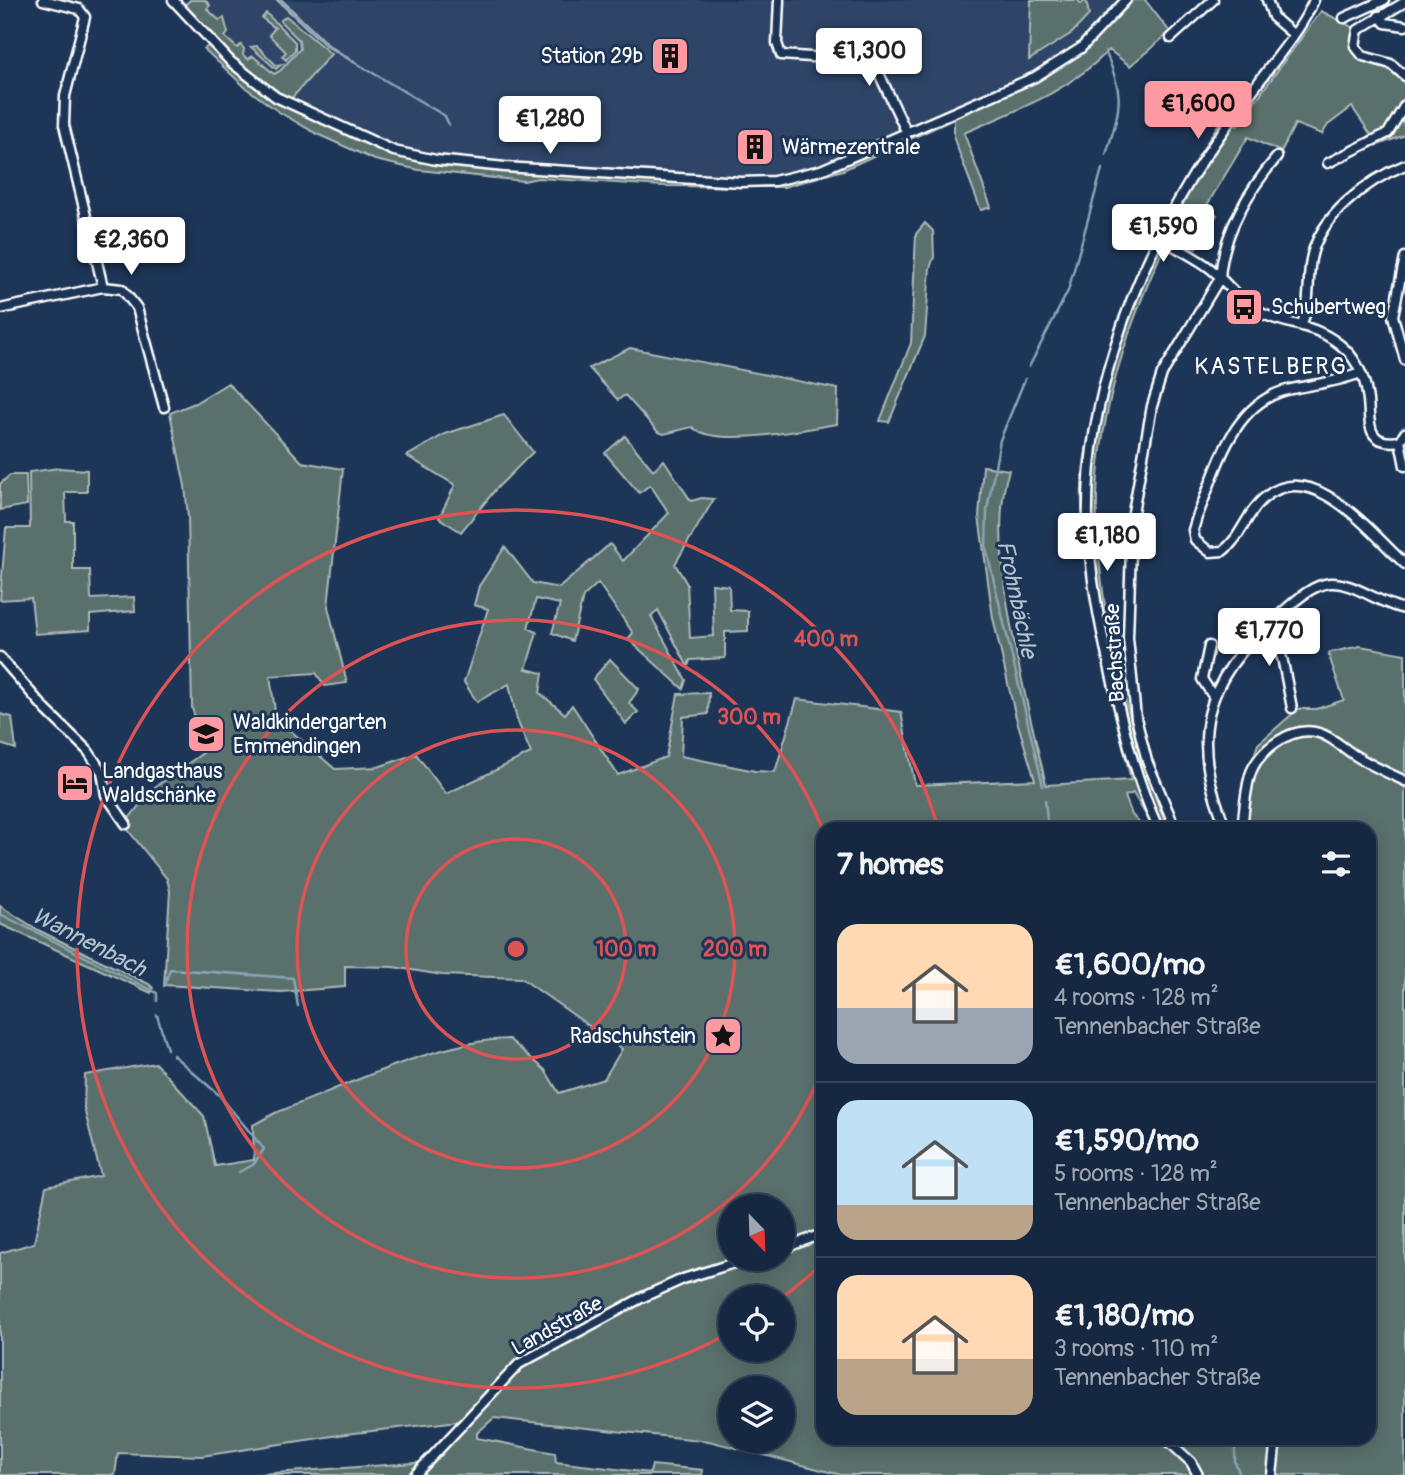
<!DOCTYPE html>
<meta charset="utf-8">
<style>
:root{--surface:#162841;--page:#23344c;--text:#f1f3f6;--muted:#9ea6b1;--line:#35445a;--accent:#ff9aa2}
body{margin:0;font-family:Pangolin,sans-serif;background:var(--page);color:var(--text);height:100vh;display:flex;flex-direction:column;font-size:26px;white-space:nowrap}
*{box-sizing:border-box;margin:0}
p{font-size:23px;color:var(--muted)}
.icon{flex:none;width:38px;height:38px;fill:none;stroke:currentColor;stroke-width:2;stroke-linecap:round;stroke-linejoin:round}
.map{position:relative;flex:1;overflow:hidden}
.details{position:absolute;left:816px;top:822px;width:560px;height:623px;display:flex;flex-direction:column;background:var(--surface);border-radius:21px;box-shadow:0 4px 18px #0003,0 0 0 2px var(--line)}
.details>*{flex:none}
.needle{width:46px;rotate:157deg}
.fabs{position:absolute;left:718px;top:1194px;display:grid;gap:14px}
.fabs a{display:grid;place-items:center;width:77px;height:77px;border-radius:50%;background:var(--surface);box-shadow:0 4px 18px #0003,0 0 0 2px var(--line);font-size:35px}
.price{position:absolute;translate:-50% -60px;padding:0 16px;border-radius:7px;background:#fff;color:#222;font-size:23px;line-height:46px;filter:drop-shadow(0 2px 4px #0008)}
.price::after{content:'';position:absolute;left:50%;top:42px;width:21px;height:16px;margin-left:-10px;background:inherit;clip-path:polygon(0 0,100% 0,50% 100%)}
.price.active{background:var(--accent);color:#111}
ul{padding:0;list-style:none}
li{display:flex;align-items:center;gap:21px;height:175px;padding:0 21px}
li+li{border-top:2px solid var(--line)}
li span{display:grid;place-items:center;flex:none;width:196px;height:140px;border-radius:21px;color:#555}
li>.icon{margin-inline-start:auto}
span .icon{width:84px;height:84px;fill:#fffc;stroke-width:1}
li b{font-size:30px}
h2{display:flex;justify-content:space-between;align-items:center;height:84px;padding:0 21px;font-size:30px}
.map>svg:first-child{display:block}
</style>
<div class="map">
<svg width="1405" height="1475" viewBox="0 0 1405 1475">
<rect width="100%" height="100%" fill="#1d3557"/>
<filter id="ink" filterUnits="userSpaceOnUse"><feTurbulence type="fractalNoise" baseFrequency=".0143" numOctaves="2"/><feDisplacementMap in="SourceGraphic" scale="14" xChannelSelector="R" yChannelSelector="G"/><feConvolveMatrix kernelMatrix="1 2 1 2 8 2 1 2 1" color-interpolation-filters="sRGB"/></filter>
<g filter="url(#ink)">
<path fill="#2d4568" d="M178,0H1120L1077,45L1040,70L822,168L782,178L741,180L504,164L418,153L365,137L290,100L217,41Z"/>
<path fill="#5a706c" stroke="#acb8b6" stroke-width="2" fill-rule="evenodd" d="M190,0H205L210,5L207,9L219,20L224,18L228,33L225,37L237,48L241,45L244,49L243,55L248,59L253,56L274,74L280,71L300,49L299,40L280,21L286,16L331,54L290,100L365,137L418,153L504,164L741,180L782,178L822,168L1040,70L1077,45L1120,0H1145L1170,32L1130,66L1109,50C1067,93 1018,109 964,133L991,207L981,210L954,139V119L843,170L784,187L663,186L538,178L524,181L419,170L375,160L317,134L279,112L246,88L204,49L217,41L188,10L186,4Z
M277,0H282L327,44L360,66L326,46Z
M1031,0H1078L1081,4L1086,0L1089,15L1072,33L1029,60Z
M1321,11L1358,30L1355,35L1362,56L1391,65L1405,77V104L1402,108L1405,135L1378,145L1352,107L1328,125L1322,134L1295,124L1281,152L1248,137L1207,205L1217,215L1195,249L1170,235C1128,322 1094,423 1097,521C1100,626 1131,731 1167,829H1154L1133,793L1125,796L1132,815L1145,829L822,830V1438H1368V830L1248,829V773L1258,744L1298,709H1316L1344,700L1328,653L1360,646L1405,654V1475H841L709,1441L494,1418L477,1433V1438L555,1453L556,1462L650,1473L652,1465L703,1470L702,1475H245L428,1462L468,1420L346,1434L202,1456L118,1453L115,1475H0V1253L34,1243L46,1187L101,1176L84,1108L85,1075L155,1063L204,1116L215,1166L254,1160L253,1125L275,1113C343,1087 439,1040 509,1039L545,1070L559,1093L604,1079L622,1049L521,978L442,975L393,967L345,966V987L281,992L164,985L170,891L167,879L124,825L152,789L214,745L198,726L192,708L188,517L185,486L170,413L195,403L228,383L302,462L343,469L328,607L347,683L325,686L316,673L270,676L276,718L335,769L378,767L416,754L446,794L531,753L517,720L509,684L477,702L464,682L488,609L474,605L479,586L505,547L533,583L559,588L610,544L623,561L669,513L650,485L639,493L605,453L625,436L653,470L664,460L691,501L702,498L714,499L675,564L687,584L690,638L714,636L712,584L729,586L730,610L748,611V631L725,632V658L690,660L688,667L658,610L651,616L686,680L683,689L628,639L633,633L598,583L583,597L572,641L552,633L560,604L536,599L528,628L537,632L526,669L543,673L540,693L565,714L572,705L618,775L666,757L678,694L709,693L708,714L683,717L681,756L755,771L775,772L797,699L901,712L915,785L1035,780L1015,714L993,618L979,516L983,466L1009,470C983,548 1028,703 1046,785L1131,780C1110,690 1085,598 1082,504C1080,468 1090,429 1099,394C1126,288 1165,207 1224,115L1237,126ZM730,1206H782V1258H730ZM730,1297H782V1349H730ZM730,1388H782V1440H730Z
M266,13L295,42V50L286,60L282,56L286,52L269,35L275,28L262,18Z
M257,46L276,65L282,64L276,69L251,47Z
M925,223L933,231L934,257L930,268L925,336L889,422L880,421L911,343L916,234Z
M630,348L838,389L837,424C805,429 717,449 692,427L664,434L658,432L625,395L618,400L589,368Z
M504,415L533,452L495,490L461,532L439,518L455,485L407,456L445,434Z
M59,468L87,470V492H65L66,521H73V570H90L91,599L134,597L135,611L90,615V630L35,634L31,598L0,600L6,528H30L29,472Z
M10,475H26L27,505L0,510V484Z
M610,659L639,689L629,703L638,712L626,724L593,679Z
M0,714L12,717L16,749L0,744Z
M0,906L40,931L149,984L153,988L151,993L0,924Z"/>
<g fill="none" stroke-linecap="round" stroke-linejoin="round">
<path stroke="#8ba5b5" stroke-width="2.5" d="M280,0L326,45L445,116L449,125
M1105,51C1126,98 1120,108 1106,155
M1029,367L1068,291L1102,169
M1025,379L1000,440L987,510L986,548L1043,786
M1045,800L1048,830
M0,914L157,993V1001
M164,986L170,969L293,978L298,1006
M157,1015L167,1049
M173,1055L219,1095L264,1149L253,1165L239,1172
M1235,1438V1462L1240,1475"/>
<defs>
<path id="minor" d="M43,0L79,9L85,17L65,96L64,125L103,287
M173,0L231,62L276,97L394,151L436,160L505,167L741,182L774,181L821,170L1035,77L1081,48L1126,0
M779,0L777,43L781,55L870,61L875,65L906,131
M1267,0L1273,17L1294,35
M1405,2L1358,30L1355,46L1363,56L1391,64L1405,76
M1379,16L1385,23L1405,26
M1344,18L1384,0
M1171,38L1213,0
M1328,163L1388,133L1405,105
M1160,238C1176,248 1196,257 1211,269C1226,281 1236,298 1254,309C1284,328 1315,320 1346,350C1357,361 1365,379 1367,394C1372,415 1361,447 1400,441L1405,433
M1405,257L1393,316L1405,360
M0,309L103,287L122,289L137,308L164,407
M1302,324C1311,301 1307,282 1311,259C1319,217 1367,180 1405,165
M1360,373C1336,383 1312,384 1287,390C1231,404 1217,470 1197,517L1193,530L1195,540L1210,552L1223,551C1241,538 1246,514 1263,499C1311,455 1371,533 1405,564
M1400,441L1405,466
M1271,622L1283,662L1292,708
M1209,646L1202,679L1213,696
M0,657L46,710L88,751L102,772L106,795L126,824
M1159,830C1137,782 1125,734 1113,683C1101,631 1089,575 1088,521C1085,404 1131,279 1191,179C1214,141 1241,106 1267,71C1284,48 1303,26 1314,0
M1176,830L1147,761L1136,718L1128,638L1132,518L1152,406L1162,374L1220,278C1223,233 1249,190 1277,157
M1227,830C1188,740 1202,680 1277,617C1292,604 1310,585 1330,583C1352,581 1381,605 1405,609
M1242,830C1244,812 1245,793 1250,775C1258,750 1292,725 1319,733C1333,737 1344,749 1356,756C1372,766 1388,773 1405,781
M782,1249L822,1234
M1165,1438L1191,1462L1198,1475
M415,1475L519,1364L643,1297L683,1279L750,1258
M1272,1475L1276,1438"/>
</defs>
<use href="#minor" stroke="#fff" stroke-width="13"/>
<use href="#minor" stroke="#1d3557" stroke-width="8"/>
</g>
</g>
<g fill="none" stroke="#de5353" stroke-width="3.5">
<circle cx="516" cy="949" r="110"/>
<circle cx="516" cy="949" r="219"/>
<path d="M822 1070A329 329 0 1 1 822 828"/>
<path d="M821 1265A439 439 0 0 1 783 1297M729 1333A439 439 0 1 1 938 828"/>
</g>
<defs>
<symbol id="building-square" viewBox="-11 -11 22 22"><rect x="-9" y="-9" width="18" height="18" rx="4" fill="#ff9aa2" stroke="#1d3557"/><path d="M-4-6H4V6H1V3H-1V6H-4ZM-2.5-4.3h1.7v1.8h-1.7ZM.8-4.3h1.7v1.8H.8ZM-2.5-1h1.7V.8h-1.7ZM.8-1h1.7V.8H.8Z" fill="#111"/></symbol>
<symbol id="bus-square" viewBox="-11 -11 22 22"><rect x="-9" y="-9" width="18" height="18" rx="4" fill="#ff9aa2" stroke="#1d3557"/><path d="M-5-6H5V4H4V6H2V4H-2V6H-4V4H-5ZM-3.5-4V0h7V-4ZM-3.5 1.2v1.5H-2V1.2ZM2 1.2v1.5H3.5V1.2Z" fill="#111"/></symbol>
<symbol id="school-square" viewBox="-11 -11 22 22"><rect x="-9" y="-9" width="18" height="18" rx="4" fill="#ff9aa2" stroke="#1d3557"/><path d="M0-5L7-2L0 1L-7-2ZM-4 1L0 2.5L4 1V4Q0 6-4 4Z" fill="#111"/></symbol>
<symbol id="hotel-square" viewBox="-11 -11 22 22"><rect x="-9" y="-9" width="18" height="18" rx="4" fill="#ff9aa2" stroke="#1d3557"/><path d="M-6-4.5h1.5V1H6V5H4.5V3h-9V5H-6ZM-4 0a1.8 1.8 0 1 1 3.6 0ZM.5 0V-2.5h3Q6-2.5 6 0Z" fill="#111"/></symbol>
<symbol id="sight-square" viewBox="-11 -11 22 22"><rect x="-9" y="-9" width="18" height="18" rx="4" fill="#ff9aa2" stroke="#1d3557"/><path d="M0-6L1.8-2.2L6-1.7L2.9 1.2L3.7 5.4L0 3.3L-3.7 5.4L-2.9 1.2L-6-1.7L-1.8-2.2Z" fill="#111"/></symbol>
</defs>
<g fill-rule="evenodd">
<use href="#building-square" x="648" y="34" width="44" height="44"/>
<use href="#building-square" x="733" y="125" width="44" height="44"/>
<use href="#bus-square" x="1222" y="285" width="44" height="44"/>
<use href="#school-square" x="184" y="712" width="44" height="44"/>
<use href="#hotel-square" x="53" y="761" width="44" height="44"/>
<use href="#sight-square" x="701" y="1014" width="44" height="44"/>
</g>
<g text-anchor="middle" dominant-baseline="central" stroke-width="6" stroke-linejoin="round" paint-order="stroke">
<g font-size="21" fill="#fff" stroke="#1d3557" text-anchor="start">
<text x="643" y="56" text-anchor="end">Station 29b</text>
<text x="782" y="147">Wärmezentrale</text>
<text x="1271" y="307">Schubertweg</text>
<text x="233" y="722">Waldkindergarten<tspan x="233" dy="24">Emmendingen</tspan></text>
<text x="102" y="771">Landgasthaus<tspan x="102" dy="24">Waldschänke</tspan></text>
<text x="696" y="1036" text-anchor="end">Radschuhstein</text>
</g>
<g font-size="21" fill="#fff" stroke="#1d3557">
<text transform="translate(1115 653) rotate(-93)">Bachstraße</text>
<text transform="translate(557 1326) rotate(-29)">Landstraße</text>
</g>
<g font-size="23" letter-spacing="2" fill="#fff" stroke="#1d3557">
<text x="1271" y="366">KASTELBERG</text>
</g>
<g font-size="23" font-style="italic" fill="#b2c3ce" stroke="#1d3557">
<text transform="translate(1017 599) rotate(78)">Frohnbächle</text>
<text transform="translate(89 942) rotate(27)">Wannenbach</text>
</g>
</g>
<circle cx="516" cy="949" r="10" fill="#de5353" stroke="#1d3557" stroke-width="3.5"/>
<g font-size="21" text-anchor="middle" font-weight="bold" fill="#de5353" stroke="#1d3557" stroke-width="6" stroke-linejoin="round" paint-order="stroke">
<text x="826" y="646">400 m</text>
<text x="749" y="724">300 m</text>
<text x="626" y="956">100 m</text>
<text x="735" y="956">200 m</text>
</g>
</svg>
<div class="fabs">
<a><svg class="needle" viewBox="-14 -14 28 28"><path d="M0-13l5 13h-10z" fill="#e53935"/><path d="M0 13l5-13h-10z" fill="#9ea6b1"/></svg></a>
<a><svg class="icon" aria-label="locate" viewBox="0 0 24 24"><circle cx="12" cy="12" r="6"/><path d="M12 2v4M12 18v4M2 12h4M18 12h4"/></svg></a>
<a><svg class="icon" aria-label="layers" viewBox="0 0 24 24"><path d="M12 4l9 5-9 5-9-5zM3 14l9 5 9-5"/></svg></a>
</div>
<b class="price" style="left:869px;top:88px">€1,300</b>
<b class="price active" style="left:1198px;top:141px">€1,600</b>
<b class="price" style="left:550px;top:156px">€1,280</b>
<b class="price" style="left:1163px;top:264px">€1,590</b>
<b class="price" style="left:131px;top:277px">€2,360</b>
<b class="price" style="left:1107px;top:573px">€1,180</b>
<b class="price" style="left:1269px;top:668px">€1,770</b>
<section class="details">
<h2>7 homes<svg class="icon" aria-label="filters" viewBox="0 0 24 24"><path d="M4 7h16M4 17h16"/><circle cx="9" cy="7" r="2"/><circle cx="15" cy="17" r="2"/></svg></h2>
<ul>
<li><span style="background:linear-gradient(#ffd9b3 60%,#9aa5b1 0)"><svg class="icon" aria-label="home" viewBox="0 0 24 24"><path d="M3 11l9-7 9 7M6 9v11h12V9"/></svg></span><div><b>€1,600/mo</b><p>4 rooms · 128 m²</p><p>Tennenbacher Straße</p></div></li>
<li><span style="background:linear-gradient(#bfe0f5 75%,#b9a48a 0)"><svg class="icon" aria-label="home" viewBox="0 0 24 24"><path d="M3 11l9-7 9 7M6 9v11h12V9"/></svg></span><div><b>€1,590/mo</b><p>5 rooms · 128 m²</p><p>Tennenbacher Straße</p></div></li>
<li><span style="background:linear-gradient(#ffd9b3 60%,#b9a48a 0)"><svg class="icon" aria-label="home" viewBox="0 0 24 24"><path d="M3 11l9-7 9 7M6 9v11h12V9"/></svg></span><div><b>€1,180/mo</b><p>3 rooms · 110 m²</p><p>Tennenbacher Straße</p></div></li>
</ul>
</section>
</div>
